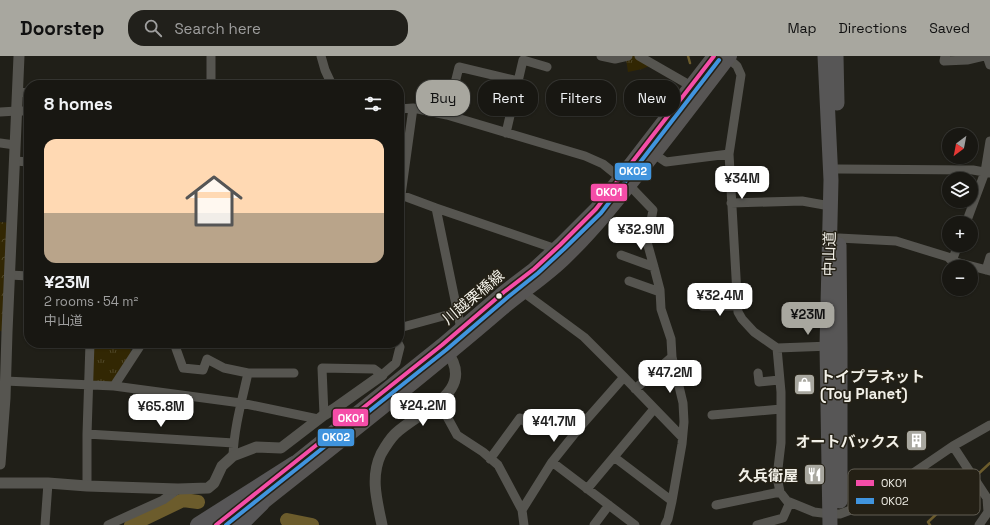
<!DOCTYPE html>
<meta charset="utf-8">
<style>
:root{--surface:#181712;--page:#21201b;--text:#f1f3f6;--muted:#9f9f9f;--line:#363632;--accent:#a8a79f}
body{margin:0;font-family:"Space Grotesk","Noto Sans JP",sans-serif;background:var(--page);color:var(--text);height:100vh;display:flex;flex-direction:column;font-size:15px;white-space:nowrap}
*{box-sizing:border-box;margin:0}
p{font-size:13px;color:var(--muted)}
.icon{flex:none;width:22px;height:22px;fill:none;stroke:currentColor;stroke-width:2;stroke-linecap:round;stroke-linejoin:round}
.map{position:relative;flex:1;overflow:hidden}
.sheet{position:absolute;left:24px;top:24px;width:380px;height:268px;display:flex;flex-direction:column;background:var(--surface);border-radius:16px;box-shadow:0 1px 3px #0004,0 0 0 1px var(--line)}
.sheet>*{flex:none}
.banner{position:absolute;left:416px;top:24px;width:380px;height:36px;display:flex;gap:8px}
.needle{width:26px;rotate:212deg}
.fabs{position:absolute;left:942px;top:72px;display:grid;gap:8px}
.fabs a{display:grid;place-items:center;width:36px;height:36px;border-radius:50%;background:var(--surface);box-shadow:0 1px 3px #0004,0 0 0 1px var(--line);font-size:20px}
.price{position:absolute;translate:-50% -34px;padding:0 9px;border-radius:8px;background:#fff;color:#222;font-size:13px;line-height:26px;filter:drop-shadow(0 1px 2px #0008)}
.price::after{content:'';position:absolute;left:50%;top:24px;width:12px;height:9px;margin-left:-6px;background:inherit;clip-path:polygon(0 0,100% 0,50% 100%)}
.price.selected{background:var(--accent);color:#111}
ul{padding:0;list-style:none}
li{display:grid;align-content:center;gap:8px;height:212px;padding:0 20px}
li+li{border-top:1px solid var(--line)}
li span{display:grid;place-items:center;height:124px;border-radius:12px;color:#555}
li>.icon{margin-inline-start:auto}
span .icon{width:72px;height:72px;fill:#fffc;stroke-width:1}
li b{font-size:17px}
h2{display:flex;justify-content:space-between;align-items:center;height:48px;padding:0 20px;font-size:17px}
.tag{padding:0 14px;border-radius:16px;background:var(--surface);box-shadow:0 1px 3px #0004,0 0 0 1px var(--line);font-size:14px;line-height:36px}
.tag.selected{background:var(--accent);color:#111}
header{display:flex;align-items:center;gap:24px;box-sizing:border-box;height:56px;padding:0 20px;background:var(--accent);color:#111}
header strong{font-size:19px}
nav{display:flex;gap:22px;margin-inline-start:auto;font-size:14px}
.search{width:280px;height:36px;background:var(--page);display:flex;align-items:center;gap:10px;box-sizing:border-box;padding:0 14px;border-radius:16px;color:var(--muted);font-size:15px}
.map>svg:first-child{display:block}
</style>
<header>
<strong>Doorstep</strong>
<div class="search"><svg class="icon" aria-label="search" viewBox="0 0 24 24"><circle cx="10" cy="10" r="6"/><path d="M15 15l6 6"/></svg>Search here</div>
<nav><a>Map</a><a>Directions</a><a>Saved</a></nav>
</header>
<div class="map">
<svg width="990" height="469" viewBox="0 0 990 469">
<defs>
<pattern id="forest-crowns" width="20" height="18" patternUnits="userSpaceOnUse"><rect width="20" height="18" fill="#322703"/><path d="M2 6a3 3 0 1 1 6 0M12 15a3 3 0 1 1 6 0" fill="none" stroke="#504728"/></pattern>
<pattern id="park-tufts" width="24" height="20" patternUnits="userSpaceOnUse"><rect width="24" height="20" fill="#322703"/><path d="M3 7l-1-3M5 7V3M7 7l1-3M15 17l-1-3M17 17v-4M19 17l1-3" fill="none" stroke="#504728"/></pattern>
</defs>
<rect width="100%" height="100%" fill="#201f18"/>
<path fill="url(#forest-crowns)" d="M0,166L12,167L7,276L0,275Z"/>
<path fill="url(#park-tufts)" d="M628,0H639L654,8L642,13L628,16L626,3Z
M91,287H131L130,305L114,330H88Z"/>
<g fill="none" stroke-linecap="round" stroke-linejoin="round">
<path stroke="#6c5c2c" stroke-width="2.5" d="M688,0L690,7
M976,420L990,407
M930,469L928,466L973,424"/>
<path stroke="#6c5c2c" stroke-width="14" d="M287,464L312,469
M131,469L183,444L198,446"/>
<path stroke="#565550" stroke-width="9" d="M321,0L325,14L332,29
M601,0L615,3L628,0
M639,0L691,30
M945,0L944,5L967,4L984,0
M987,0L990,9
M728,2L737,10L741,19L729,98L738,256L742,263L754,276L777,292L831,290
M211,29V0
M17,36L29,37
M413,52L401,139L436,152L461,273
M399,53L413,52L447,59L585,100L603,108L629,129L653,154L647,186L654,211L660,234L661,253L671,283L672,301L683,347L684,366L682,388L672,445L668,463L665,469
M0,56L17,55H29
M447,59L459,11L518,25
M506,77L523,4L547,11
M0,87L15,89
M654,98L666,106L729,98
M15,105L29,106
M838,113L973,114L990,117
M731,147L802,145L830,150
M436,152L556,193
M966,167L985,116L990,85
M839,182L896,185L948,201L952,205L990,215
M621,199L654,211
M952,205L958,189
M986,214L990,201
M9,219L29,220
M629,225L660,236
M523,236L584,281L624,321L682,381
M702,250H737
M399,272L458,256
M174,287L183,312L203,314L207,303L224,312L248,317C242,344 234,372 233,400
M777,292L781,336V387L777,421L780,436L787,445L814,456L830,458H840L875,445L906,422L953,390L990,369
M248,317H294
M758,317L759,326L779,324
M5,325L114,330L241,347L318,363
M114,330L142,287
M635,333L672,301
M439,346L457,379L483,396L498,409L522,454
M324,359L322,312L374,313L382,319L396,307L400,291L398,287
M712,359L781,353
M87,378L234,387
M953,390L987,442L988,456L979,469
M614,401L672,445
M490,403L520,362L534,372
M552,406L635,469
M87,430V378L90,287
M587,433L654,353
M716,449L780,436
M45,469L48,427
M108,469L163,444L178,433
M524,469L522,454L552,406L580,371L624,321
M594,469L609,449
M757,469L783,462L790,446"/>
<path stroke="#565550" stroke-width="11" d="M0,408L5,342L7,276L19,0
M0,427H48L87,430L178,433L208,432L214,427L222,410L233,400L256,391L281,392L324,359L334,353L382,319
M382,469C377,445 370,421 381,398C385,391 390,383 395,378C420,354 480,336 445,293"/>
<path stroke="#575554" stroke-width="14" d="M286,414L442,289L504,236L534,213L560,189L596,153L714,0
M254,454C337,388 421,323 502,253C523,235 546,221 566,201C593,175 617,145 640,116C671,78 700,39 730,0
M216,469L246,446"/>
<path stroke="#575656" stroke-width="15" d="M825,0L831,124L827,290L830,469
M836,0L837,47
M839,189L840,290V445"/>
<path stroke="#575657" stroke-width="16" d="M198,469L294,408
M240,469L262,447"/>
<defs>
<path id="bus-1" d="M216,469L442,289L504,236L534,213L560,189L596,153L714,0"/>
<path id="bus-2" d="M226,469L446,294L508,241L538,217L564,193L601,157L719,4"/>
</defs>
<use href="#bus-1" stroke="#242015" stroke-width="7"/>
<use href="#bus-2" stroke="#242015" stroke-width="7"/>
<use href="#bus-1" stroke="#f54da8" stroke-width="4"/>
<use href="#bus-2" stroke="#4094de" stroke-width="4"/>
</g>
<defs>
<symbol id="shop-square" viewBox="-11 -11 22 22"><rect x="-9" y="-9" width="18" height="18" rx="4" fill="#a8a79f" stroke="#242015"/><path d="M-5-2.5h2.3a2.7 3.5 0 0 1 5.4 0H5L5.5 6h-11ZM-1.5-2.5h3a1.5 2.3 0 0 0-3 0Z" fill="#fff"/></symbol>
<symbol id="building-square" viewBox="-11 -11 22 22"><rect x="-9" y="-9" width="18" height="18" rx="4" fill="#a8a79f" stroke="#242015"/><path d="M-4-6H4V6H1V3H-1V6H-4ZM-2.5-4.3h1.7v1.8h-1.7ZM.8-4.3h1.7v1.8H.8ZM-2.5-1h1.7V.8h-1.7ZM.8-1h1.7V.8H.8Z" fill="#fff"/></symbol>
<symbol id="restaurant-square" viewBox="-11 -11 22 22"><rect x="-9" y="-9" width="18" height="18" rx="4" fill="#a8a79f" stroke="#242015"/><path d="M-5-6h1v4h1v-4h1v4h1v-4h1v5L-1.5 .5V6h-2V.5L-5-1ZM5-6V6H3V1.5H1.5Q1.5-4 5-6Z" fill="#fff"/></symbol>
</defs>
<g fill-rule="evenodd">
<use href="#shop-square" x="792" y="316" width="25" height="25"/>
<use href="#building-square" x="904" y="372" width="25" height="25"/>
<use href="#restaurant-square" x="802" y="406" width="25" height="25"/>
</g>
<circle fill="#f2f0e8" stroke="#242015" stroke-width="1.5" cx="499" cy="240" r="3.5"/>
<g text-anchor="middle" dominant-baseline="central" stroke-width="3" stroke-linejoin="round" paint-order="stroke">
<g font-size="15" fill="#f2f0e8" stroke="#242015">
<text transform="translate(829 198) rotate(-89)">中山道</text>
<text transform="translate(473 241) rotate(-40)">川越栗橋線</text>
</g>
<g font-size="15" font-weight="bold" fill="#f2f0e8" stroke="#242015" text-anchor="end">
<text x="820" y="320" text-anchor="start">トイプラネット<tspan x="820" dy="17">(Toy Planet)</tspan></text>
<text x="900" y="385">オートバックス</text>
<text x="798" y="419">久兵衛屋</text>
</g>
</g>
<rect x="848" y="413" width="132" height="46" rx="6" fill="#242015" stroke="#625e54" stroke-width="1"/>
<rect x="856" y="424" width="18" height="6" fill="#f54da8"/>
<rect x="856" y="442" width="18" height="6" fill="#4094de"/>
<g font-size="11" fill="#f2f0e8">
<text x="881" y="431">OK01</text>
<text x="881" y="449">OK02</text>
</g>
<g stroke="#242015" stroke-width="1.5">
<rect x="614" y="106" width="38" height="19" rx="4" fill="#4094de"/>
<rect x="590" y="127" width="38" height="19" rx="4" fill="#f54da8"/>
<rect x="332" y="352" width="37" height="19" rx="4" fill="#f54da8"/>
<rect x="317" y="372" width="38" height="19" rx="4" fill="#4094de"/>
</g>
<g font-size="11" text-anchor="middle" font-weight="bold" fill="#fff">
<text x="633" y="119">OK02</text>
<text x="609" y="140">OK01</text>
<text x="351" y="366">OK01</text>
<text x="336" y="385">OK02</text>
</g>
</svg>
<div class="fabs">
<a><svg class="needle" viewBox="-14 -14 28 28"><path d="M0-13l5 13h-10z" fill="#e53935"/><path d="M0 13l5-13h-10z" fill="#9f9f9f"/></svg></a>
<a><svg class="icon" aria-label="layers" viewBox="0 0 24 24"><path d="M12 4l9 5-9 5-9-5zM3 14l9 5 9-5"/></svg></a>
<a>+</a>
<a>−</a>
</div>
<b class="price" style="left:742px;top:144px">¥34M</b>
<b class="price" style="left:641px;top:195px">¥32.9M</b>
<b class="price" style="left:720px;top:261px">¥32.4M</b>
<b class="price selected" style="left:808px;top:280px">¥23M</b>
<b class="price" style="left:670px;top:338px">¥47.2M</b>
<b class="price" style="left:423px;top:371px">¥24.2M</b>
<b class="price" style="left:161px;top:372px">¥65.8M</b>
<b class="price" style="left:554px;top:387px">¥41.7M</b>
<div class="banner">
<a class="tag selected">Buy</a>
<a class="tag">Rent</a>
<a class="tag">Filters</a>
<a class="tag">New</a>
</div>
<section class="sheet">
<h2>8 homes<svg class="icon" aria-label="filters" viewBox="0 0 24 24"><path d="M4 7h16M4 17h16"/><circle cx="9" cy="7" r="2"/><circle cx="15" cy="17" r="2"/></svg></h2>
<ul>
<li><span style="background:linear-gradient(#ffd9b3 60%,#b9a48a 0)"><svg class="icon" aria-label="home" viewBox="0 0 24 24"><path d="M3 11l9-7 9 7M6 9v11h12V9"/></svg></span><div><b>¥23M</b><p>2 rooms · 54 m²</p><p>中山道</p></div></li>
</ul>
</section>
</div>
